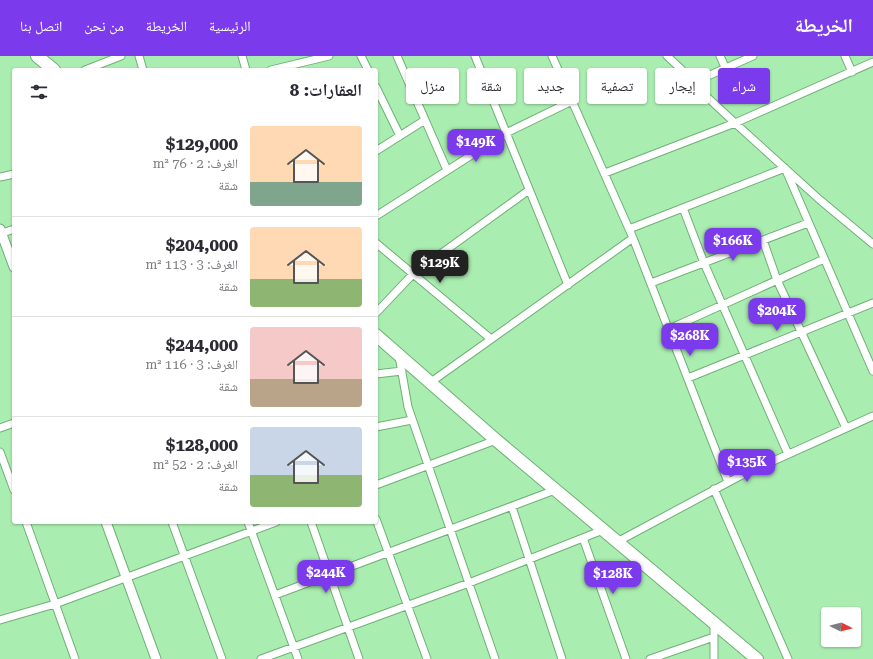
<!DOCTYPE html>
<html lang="ar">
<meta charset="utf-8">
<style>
:root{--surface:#fff;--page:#f2f2f3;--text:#2b2b33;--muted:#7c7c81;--line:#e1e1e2;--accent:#7c3aed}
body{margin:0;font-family:"Roboto Serif","Noto Naskh Arabic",serif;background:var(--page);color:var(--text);direction:rtl;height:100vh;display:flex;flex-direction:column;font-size:15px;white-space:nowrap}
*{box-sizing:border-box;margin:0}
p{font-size:13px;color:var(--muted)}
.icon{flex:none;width:22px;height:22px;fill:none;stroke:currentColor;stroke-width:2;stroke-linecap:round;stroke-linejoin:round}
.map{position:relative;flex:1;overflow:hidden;direction:ltr}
.side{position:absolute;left:12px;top:12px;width:366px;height:456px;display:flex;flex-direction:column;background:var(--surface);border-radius:4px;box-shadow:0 1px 3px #0004;direction:rtl}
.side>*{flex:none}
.hud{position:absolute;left:390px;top:12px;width:380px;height:36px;direction:rtl;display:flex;gap:8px}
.needle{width:26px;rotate:96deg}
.controls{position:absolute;left:821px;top:551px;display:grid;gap:8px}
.controls a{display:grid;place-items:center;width:40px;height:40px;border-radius:4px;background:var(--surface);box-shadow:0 1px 3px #0004;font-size:20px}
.price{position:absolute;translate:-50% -34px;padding:0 9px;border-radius:8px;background:var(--accent);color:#fff;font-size:13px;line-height:26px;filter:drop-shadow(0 1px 2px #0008)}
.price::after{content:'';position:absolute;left:50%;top:24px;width:12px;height:9px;margin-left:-6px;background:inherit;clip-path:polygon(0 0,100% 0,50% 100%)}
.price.on{background:#222;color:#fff}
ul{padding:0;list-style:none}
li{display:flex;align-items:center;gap:12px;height:100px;padding:0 16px}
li+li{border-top:1px solid var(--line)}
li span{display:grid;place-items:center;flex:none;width:112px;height:80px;border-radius:4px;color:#555}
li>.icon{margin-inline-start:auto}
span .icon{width:48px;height:48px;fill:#fffc;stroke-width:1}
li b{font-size:17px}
h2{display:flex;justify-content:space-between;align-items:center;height:48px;padding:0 16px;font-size:17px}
.pill{padding:0 14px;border-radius:4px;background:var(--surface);box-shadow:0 1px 3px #0004;font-size:14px;line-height:36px}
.pill.on{background:var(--accent);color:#fff}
header{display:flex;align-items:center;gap:24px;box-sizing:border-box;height:56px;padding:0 20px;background:var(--accent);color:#fff}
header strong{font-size:19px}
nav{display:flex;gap:22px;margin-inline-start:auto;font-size:14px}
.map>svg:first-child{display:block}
</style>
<header>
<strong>الخريطة</strong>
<nav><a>الرئيسية</a><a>الخريطة</a><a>من نحن</a><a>اتصل بنا</a></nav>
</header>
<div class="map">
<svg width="873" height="603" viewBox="0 0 873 603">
<rect width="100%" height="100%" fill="#aaedb0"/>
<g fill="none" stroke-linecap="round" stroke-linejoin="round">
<defs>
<path id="minor" d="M139,0L143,14
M242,0L246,14
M361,0L368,14
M397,0L447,114
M475,0L568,229
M667,0L681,13L692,27L735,67L820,144L873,188
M720,0L725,11
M845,0L852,16
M85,14L121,0
M271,14L329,0
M692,27L753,0
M376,31L400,80
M376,95L425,64
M605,117L735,67L873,6
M0,121L14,118
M683,152L704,207L788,398
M376,160L506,77L572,45
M629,173L785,112L873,315
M0,178L14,173
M633,182L728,426
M763,184L777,224L846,372
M376,187L491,283
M651,227L808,167
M376,257L413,218L529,134
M669,273L824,203
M399,300L408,351L495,603
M376,318L402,315
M688,322L873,247
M431,326L633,182L552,0
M376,371L412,364
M0,372L14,367
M0,396L14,434
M376,429L496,384
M714,433L788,603
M512,451L562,603
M376,463L427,603
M26,466L75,603
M172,466L222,603
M248,466L298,603
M311,466L359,603
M583,482L626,603
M617,486L740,420L873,360
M275,539L555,434
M0,564L55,548L276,466
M714,567V603
M261,603L469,527L603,474
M650,603L714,581"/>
<path id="tertiary" d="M0,173L14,211
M106,466L156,603"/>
<path id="primary" d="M37,0L54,14
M376,279L496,384L757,603"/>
</defs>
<use href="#minor" stroke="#6fb076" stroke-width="9"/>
<use href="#tertiary" stroke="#6fb076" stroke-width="11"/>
<use href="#primary" stroke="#6fb076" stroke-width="14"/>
<use href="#minor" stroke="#fff" stroke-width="7"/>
<use href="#tertiary" stroke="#fff" stroke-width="9"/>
<use href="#primary" stroke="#fff" stroke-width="12"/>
</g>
</svg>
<div class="controls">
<a><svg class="needle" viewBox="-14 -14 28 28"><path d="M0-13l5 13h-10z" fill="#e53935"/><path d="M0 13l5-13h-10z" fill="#7c7c81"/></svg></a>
</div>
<b class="price" style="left:476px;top:107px">$149K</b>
<b class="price" style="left:733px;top:206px">$166K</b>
<b class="price on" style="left:440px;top:228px">$129K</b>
<b class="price" style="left:777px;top:276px">$204K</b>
<b class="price" style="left:690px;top:301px">$268K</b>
<b class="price" style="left:747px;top:427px">$135K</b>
<b class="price" style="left:326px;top:538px">$244K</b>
<b class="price" style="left:613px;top:539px">$128K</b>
<div class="hud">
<a class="pill on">شراء</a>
<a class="pill">إيجار</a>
<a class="pill">تصفية</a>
<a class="pill">جديد</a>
<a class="pill">شقة</a>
<a class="pill">منزل</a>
</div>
<section class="side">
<h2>العقارات: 8<svg class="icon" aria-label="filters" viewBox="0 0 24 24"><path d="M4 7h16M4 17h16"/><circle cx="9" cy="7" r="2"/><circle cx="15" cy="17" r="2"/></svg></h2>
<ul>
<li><span style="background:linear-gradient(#ffd9b3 70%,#7fa58c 0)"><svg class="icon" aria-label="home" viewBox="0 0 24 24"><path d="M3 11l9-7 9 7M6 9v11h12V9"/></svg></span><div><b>$129,000</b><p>الغرف: 2 · 76 m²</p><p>شقة</p></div></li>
<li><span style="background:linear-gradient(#ffd9b3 65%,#8fb573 0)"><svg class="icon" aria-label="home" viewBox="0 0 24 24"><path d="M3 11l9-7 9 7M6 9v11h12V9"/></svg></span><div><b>$204,000</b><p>الغرف: 3 · 113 m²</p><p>شقة</p></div></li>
<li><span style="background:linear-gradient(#f6c9c9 65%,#b9a48a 0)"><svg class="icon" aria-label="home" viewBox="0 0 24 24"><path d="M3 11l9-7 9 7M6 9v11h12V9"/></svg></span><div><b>$244,000</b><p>الغرف: 3 · 116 m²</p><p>شقة</p></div></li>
<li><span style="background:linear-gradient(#c9d6e8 60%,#8fb573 0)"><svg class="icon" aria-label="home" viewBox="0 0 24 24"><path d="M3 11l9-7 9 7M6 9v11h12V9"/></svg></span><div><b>$128,000</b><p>الغرف: 2 · 52 m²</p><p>شقة</p></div></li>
</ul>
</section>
</div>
